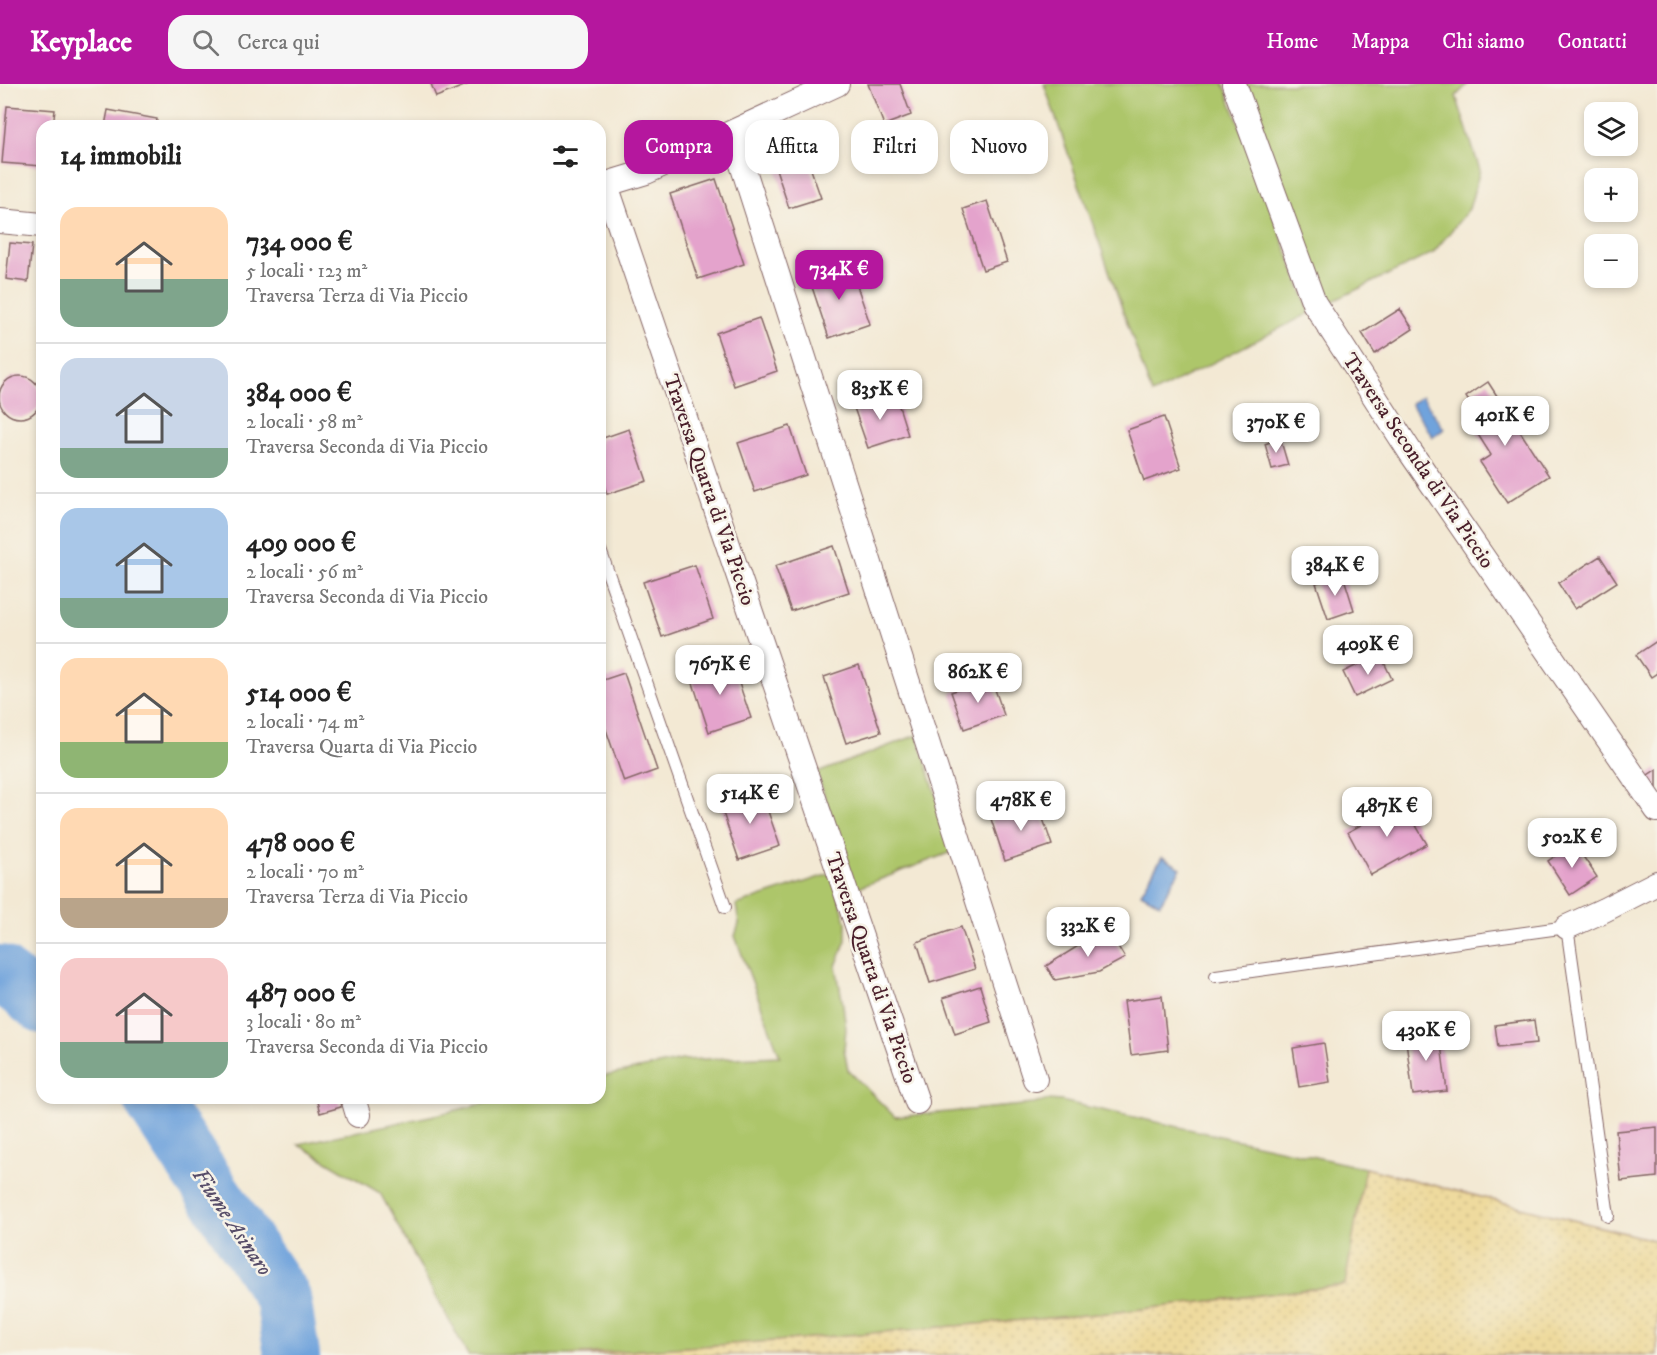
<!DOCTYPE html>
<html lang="it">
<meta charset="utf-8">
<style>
:root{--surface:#fff;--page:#f6f6f6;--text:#222;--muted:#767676;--line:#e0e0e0;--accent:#b5179e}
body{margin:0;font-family:"IM FELL DW Pica",serif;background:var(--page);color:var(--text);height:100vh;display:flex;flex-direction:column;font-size:22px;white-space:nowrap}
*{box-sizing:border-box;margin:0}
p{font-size:20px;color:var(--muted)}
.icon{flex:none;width:33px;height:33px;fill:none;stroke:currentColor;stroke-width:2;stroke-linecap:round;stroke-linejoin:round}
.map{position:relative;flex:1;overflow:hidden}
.details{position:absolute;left:36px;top:36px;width:570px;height:984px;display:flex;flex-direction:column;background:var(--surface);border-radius:18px;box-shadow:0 3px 9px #0003}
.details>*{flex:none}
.hud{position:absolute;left:624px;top:36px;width:570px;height:54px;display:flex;gap:12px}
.controls{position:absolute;left:1584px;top:18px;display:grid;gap:12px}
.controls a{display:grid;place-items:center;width:54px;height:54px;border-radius:12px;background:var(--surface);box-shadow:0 3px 9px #0003;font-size:30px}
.price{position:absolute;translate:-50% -51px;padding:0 14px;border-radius:12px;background:#fff;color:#222;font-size:20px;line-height:39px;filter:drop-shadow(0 2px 3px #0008)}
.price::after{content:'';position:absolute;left:50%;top:36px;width:18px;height:14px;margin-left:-9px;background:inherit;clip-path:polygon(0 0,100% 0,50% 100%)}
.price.selected{background:var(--accent);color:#fff}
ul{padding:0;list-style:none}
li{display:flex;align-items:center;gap:18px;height:150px;padding:0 24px}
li+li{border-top:2px solid var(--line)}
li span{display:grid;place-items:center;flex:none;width:168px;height:120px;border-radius:18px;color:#555}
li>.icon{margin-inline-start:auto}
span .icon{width:72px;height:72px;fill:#fffc;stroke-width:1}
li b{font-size:26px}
h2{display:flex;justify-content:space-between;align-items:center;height:72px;padding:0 24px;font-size:26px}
.pill{padding:0 21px;border-radius:18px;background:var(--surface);box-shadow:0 3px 9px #0003;font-size:21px;line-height:54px}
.pill.selected{background:var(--accent);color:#fff}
header{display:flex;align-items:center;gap:36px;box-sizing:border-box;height:84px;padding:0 30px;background:var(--accent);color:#fff}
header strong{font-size:28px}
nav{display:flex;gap:33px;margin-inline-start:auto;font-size:21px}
.search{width:420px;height:54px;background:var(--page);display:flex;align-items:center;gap:15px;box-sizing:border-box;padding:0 21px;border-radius:18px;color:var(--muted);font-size:22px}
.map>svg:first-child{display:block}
</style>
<header>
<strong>Keyplace</strong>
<div class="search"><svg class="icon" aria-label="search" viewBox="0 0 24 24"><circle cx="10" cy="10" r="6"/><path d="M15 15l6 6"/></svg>Cerca qui</div>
<nav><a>Home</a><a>Mappa</a><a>Chi siamo</a><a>Contatti</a></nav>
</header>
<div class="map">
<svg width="1657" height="1271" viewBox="0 0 1657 1271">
<defs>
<pattern id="sand-dots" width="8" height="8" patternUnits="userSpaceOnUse" patternTransform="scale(1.5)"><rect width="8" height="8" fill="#eeda9e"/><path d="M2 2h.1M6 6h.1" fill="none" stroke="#cebb88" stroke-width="1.8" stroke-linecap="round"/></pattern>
</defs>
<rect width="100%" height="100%" fill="#f7f3e8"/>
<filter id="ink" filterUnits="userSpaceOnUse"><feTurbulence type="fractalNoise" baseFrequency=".0167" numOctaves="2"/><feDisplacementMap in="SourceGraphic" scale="12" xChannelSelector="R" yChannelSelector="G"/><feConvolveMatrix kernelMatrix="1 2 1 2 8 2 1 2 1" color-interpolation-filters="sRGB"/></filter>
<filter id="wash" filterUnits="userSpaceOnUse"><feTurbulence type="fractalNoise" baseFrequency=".008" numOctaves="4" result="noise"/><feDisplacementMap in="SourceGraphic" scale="24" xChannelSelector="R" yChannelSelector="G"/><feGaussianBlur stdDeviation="1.35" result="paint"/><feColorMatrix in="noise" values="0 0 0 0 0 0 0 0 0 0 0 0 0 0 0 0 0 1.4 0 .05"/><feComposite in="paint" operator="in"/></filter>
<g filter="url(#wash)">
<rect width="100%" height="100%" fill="#f3e9d4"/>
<path fill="#adc66b" stroke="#7c724b" stroke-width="1.5" d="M1044,0H1224L1310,229L1152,310Z
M1240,0H1468L1456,12L1480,86L1469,125L1433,169L1325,221Z
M917,651L954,767L855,805L817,689Z
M832,789L846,838V856L836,882L843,921L846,945L844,965L848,986L895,1033L1034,1020L1048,1016L1061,1017L1365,1084L1346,1201L1110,1229L777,1257L570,1271H468L380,1109L298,1060L435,1031L508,1014H600V993L682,976L780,972L735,852L739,840L736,821Z"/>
<path fill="url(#sand-dots)" stroke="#9c7c64" stroke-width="1.5" d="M1365,1084L1657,1157V1271H570L777,1257L1110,1229L1345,1201Z"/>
<path fill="#6fa3dc" stroke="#5c6184" stroke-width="1.5" d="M1422,312L1444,345L1433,353L1411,320Z
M1162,773L1181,784L1160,820L1141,809Z"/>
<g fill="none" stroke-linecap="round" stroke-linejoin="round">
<path stroke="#6fa3dc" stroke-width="56" d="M0,889L42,922
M150,1014L283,1214L292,1271"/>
</g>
<g id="blocks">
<path fill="#e4a3cc" d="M431,0H469L436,13Z
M868,0H900L911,31L884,41Z
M7,22L55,26L53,42H42V82L2,79Z
M108,26L157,35L156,42H105Z
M807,74L821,114L789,124L776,85Z
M716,95L744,180L698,195L670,110Z
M987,117L1007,178L983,186L963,125Z
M10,159L32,161L28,198L6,195Z
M850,181L870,240L829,254L809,194Z
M1400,225L1413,245L1375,270L1362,249Z
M759,234L777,287L734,302L716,249Z
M-1 313a21 21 0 1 1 42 0a21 21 0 1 1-42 0Z
M1488,298L1549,392L1507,419L1480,378L1491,371L1477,349L1486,344L1466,313Z
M877,310L881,321L897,316L908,351L868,364L852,318Z
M1164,333L1181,384L1144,397L1127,346Z
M790,342L806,391L755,408L738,359Z
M629,345L647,397L607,410L600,389V355Z
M1280,354L1288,381L1272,385L1265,360Z
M834,462L849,508L791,527L775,482Z
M1600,472L1617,498L1575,525L1558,499Z
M695,481L713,535L662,553L643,498Z
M1343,491L1354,526L1328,535L1316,499Z
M1657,557V589L1651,593L1636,571Z
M1380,570L1392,595L1355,613L1343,588Z
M731,576L751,634L709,648L690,590Z
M859,581L881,648L846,659L824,593Z
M624,589L657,686L624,698L600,628V597Z
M991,594L1004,631L964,645L951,608Z
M1657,685V710L1645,693Z
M761,707L780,762L739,776L720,720Z
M1402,718L1427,760L1371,791L1348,748Z
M1038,720L1052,761L1005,777L991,735Z
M1574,759L1597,793L1570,811L1548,777Z
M961,843L975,885L930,899L917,858Z
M1107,844L1125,874L1099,888L1055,896L1046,882Z
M980,902L991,938L955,950L943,914Z
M1162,912L1168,966L1131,971L1124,917Z
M1534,936L1537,959L1498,963L1495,941Z
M1439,945L1447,1007L1413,1011L1405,949Z
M1324,959L1330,998L1299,1003L1293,964Z
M316,1014H339L341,1023L320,1029Z
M1657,1043V1093L1621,1097L1616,1047Z"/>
</g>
</g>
<g filter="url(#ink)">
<use href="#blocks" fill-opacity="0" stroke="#856666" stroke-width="1.5"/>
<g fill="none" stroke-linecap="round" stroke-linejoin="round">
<defs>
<path id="service" d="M600,466L725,823
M1216,892L1567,843L1608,1132"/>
<path id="minor" d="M1234,0L1314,219L1411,369L1657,726
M732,49L1035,995
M606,101L917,1018
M600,102L646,88L837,0
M0,137L42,141
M1567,843L1604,826L1657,799
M353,1014L358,1031"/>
</defs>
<use href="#service" stroke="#856666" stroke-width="14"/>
<use href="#minor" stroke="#856666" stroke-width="26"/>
<use href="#service" stroke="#fff" stroke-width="12"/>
<use href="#minor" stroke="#fff" stroke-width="24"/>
</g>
</g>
<g text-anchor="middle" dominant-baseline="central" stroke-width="5" stroke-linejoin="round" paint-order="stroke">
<g font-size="21" fill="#4a1f2b" stroke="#f7f3e8">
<text transform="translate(1418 377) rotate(56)">Traversa Seconda di Via Piccio</text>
<text transform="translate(709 406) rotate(71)">Traversa Quarta di Via Piccio</text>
<text transform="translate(871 884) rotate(71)">Traversa Quarta di Via Piccio</text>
</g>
<g font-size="22" font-style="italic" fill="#574d69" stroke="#f7f3e8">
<text transform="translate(232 1138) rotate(56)">Fiume Asinaro</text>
</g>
</g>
</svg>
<div class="controls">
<a><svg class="icon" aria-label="layers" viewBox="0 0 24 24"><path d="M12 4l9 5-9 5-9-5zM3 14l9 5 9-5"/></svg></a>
<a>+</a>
<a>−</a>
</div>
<b class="price selected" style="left:839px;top:217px">734K €</b>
<b class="price" style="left:880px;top:337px">835K €</b>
<b class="price" style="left:1505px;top:363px">401K €</b>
<b class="price" style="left:1276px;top:370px">370K €</b>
<b class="price" style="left:1335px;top:513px">384K €</b>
<b class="price" style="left:1368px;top:592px">409K €</b>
<b class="price" style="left:720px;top:612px">767K €</b>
<b class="price" style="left:978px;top:620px">862K €</b>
<b class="price" style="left:750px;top:741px">514K €</b>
<b class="price" style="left:1021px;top:748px">478K €</b>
<b class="price" style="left:1387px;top:754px">487K €</b>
<b class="price" style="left:1572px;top:785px">502K €</b>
<b class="price" style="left:1088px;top:874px">332K €</b>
<b class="price" style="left:1426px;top:978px">430K €</b>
<div class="hud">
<a class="pill selected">Compra</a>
<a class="pill">Affitta</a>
<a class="pill">Filtri</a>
<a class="pill">Nuovo</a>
</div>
<section class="details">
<h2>14 immobili<svg class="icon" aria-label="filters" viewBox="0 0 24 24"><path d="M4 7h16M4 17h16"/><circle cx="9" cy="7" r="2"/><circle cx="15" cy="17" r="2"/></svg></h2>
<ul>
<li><span style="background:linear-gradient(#ffd9b3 60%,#7fa58c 0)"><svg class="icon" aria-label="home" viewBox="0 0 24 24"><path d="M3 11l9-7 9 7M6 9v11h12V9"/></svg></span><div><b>734 000 €</b><p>5 locali · 123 m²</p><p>Traversa Terza di Via Piccio</p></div></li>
<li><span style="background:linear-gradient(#c9d6e8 75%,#7fa58c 0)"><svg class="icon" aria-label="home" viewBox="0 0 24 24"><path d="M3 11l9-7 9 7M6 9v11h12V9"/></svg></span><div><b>384 000 €</b><p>2 locali · 58 m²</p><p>Traversa Seconda di Via Piccio</p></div></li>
<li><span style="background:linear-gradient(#a9c7e8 75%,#7fa58c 0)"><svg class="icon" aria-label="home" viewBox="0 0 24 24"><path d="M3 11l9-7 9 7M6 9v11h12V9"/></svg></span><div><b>409 000 €</b><p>2 locali · 56 m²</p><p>Traversa Seconda di Via Piccio</p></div></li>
<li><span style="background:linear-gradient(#ffd9b3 70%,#8fb573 0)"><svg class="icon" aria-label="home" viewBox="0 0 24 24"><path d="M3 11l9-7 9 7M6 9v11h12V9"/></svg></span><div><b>514 000 €</b><p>2 locali · 74 m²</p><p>Traversa Quarta di Via Piccio</p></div></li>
<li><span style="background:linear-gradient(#ffd9b3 75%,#b9a48a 0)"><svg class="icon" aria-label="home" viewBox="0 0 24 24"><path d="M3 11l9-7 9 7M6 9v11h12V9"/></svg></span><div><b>478 000 €</b><p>2 locali · 70 m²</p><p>Traversa Terza di Via Piccio</p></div></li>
<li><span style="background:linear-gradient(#f6c9c9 70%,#7fa58c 0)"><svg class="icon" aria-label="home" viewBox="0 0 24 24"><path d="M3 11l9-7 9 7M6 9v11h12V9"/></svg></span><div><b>487 000 €</b><p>3 locali · 80 m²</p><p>Traversa Seconda di Via Piccio</p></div></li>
</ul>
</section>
</div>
